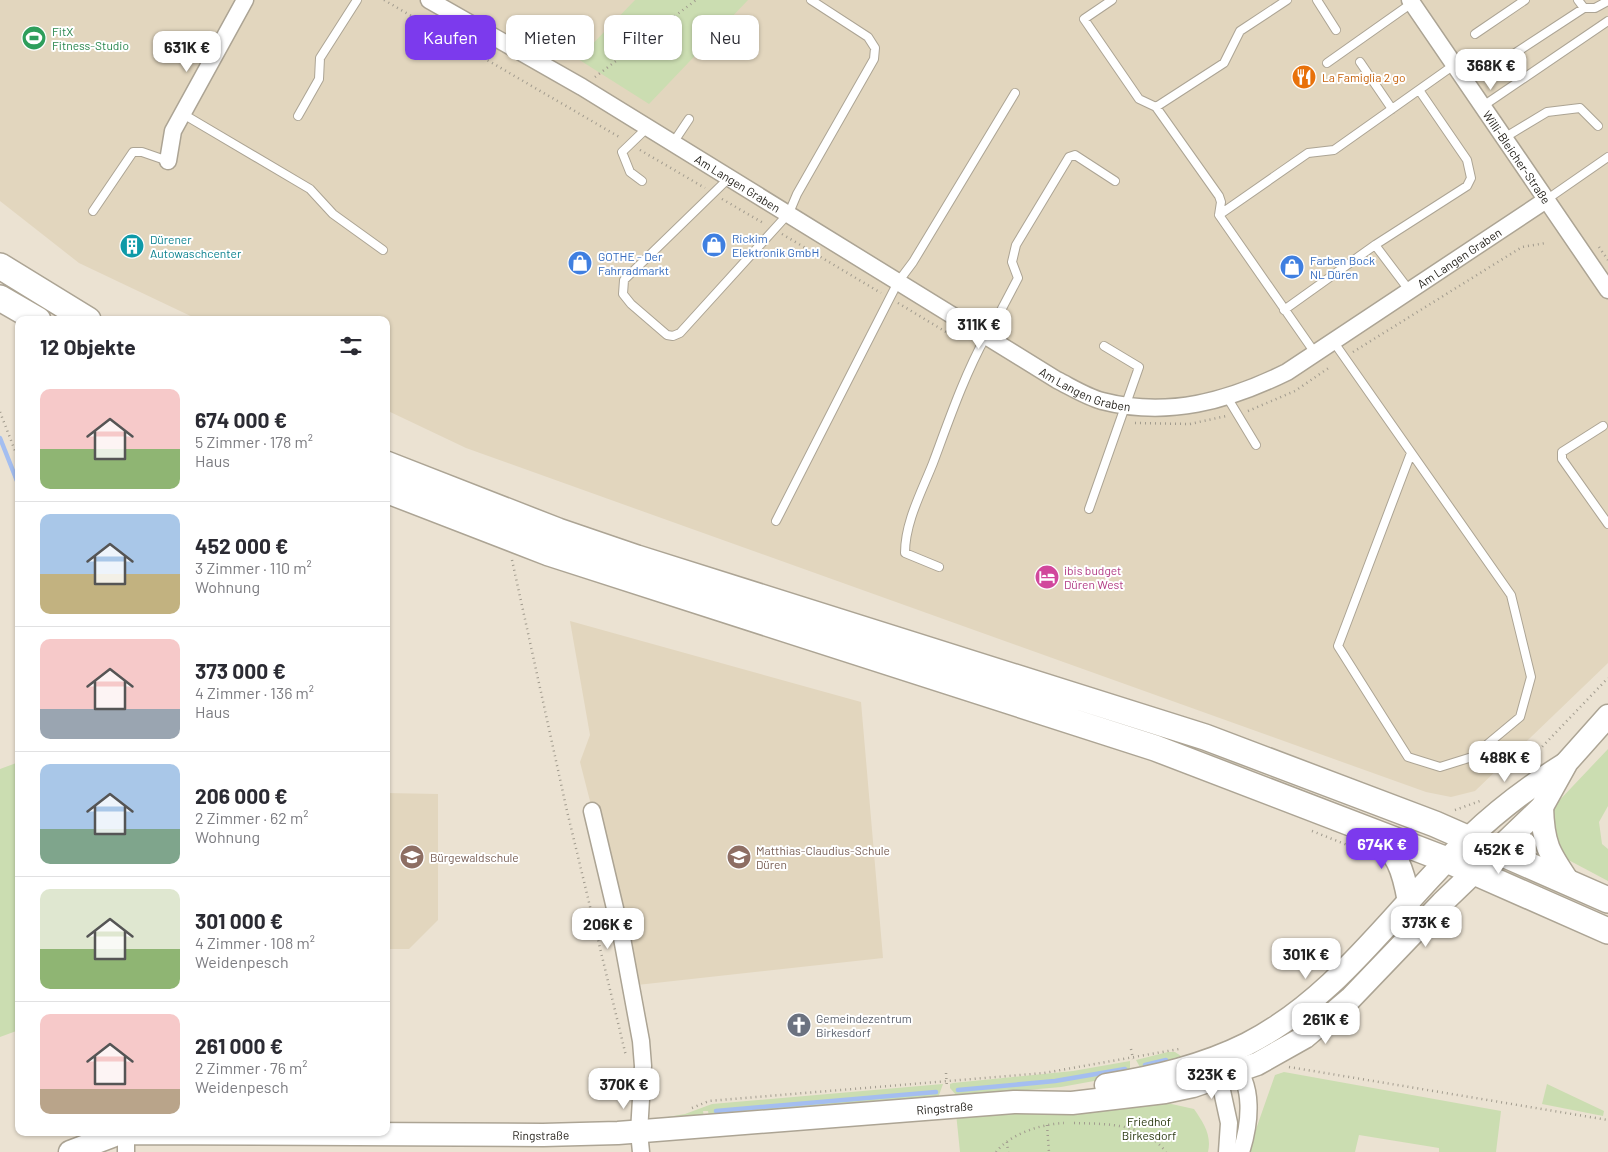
<!DOCTYPE html>
<html lang="de">
<meta charset="utf-8">
<style>
:root{--surface:#fff;--page:#f7f7f7;--text:#2b2b33;--muted:#7c7c81;--line:#e1e1e2;--accent:#7c3aed}
body{margin:0;font-family:Barlow,sans-serif;background:var(--page);color:var(--text);height:100vh;display:flex;flex-direction:column;font-size:19px;white-space:nowrap}
*{box-sizing:border-box;margin:0}
p{font-size:16px;color:var(--muted)}
.icon{flex:none;width:28px;height:28px;fill:none;stroke:currentColor;stroke-width:2;stroke-linecap:round;stroke-linejoin:round}
.map{position:relative;flex:1;overflow:hidden}
.side{position:absolute;left:15px;top:316px;width:375px;height:820px;display:flex;flex-direction:column;background:var(--surface);border-radius:10px;box-shadow:0 1px 4px #0004}
.side>*{flex:none}
.hud{position:absolute;left:405px;top:15px;width:475px;height:45px;display:flex;gap:10px}
.price{position:absolute;translate:-50% -42px;padding:0 11px;border-radius:10px;background:#fff;color:#222;font-size:16px;line-height:32px;filter:drop-shadow(0 1px 2px #0008)}
.price::after{content:'';position:absolute;left:50%;top:30px;width:15px;height:11px;margin-left:-8px;background:inherit;clip-path:polygon(0 0,100% 0,50% 100%)}
.price.selected{background:var(--accent);color:#fff}
ul{padding:0;list-style:none}
li{display:flex;align-items:center;gap:15px;height:125px;padding:0 25px}
li+li{border-top:1px solid var(--line)}
li span{display:grid;place-items:center;flex:none;width:140px;height:100px;border-radius:10px;color:#555}
li>.icon{margin-inline-start:auto}
span .icon{width:60px;height:60px;fill:#fffc;stroke-width:1}
li b{font-size:21px}
h2{display:flex;justify-content:space-between;align-items:center;height:60px;padding:0 25px;font-size:21px}
.tag{padding:0 18px;border-radius:10px;background:var(--surface);box-shadow:0 1px 4px #0004;font-size:18px;line-height:45px}
.tag.selected{background:var(--accent);color:#fff}
.map>svg:first-child{display:block}
</style>
<div class="map">
<svg width="1608" height="1152" viewBox="0 0 1608 1152">
<rect width="100%" height="100%" fill="#ebe2d2"/>
<path fill="#e2d6be" d="M0,0H1608V663L1475,791L1451,797L1426,792L466,448L386,410V320H199L79,263L0,201Z
M570,621L861,702L883,958L637,985L580,762L590,735Z
M386,793L438,794V920L409,949H386Z"/>
<path fill="#cbddb1" d="M635,0H748L649,104L578,59Z
M1608,749V806L1599,822L1602,844L1608,849V881L1559,855L1551,816L1554,806Z
M19,762V1030L0,1037V769Z
M1168,1052H1175L1184,1058L1141,1069L1136,1060Z
M1130,1061V1069L1127,1075L1061,1087L957,1096L950,1088V1084L953,1083L1073,1071Z
M1284,1072L1501,1111L1496,1152H1439V1148L1359,1135L1355,1152H1248L1275,1075Z
M943,1084L938,1098L709,1117L708,1111H703L704,1117L656,1119L685,1114L712,1104Z
M1547,1084L1604,1111L1603,1116L1542,1104Z
M1167,1103L1194,1109C1203,1122 1212,1135 1208,1152H960L956,1113Z"/>
<g fill="none" stroke-linecap="round" stroke-linejoin="round">
<path stroke="#a4bef0" stroke-width="4.5" d="M0,438L19,486
M1145,1065L1166,1060
M958,1090L1055,1081L1125,1069
M716,1111L936,1092"/>
<defs>
<path id="service" d="M1112,0L1084,19L1139,99L1156,107L1219,196L1221,202L1219,215L1315,353
M1317,0L1336,30
M1578,0L1584,8H1595L1608,1
M1475,34L1525,0
M1506,59L1584,8
M1360,62L1392,109
M1327,63L1412,3
M1483,106L1608,21
M1156,107L1224,63L1240,31L1287,0
M183,114L310,189L333,214L383,250
M298,116L319,79L320,58L357,0
M1504,138L1547,112L1580,108L1598,126
M673,143L689,119
M730,177L624,280L623,294L631,304L667,335L673,336L680,333L789,213L797,194L874,59L875,48L868,37L811,0
M642,181L630,172L622,152L648,127
M1546,200L1608,157
M93,211L133,152H142L168,161
M1219,215L1308,153L1334,150L1454,65
M1375,245L1409,290
M1284,310L1375,245L1467,186L1471,178L1467,160L1419,90
M987,337L1018,278L1012,262L1016,245L1069,157L1075,155L1115,181
M1333,341L1511,595L1531,677L1520,717L1472,757L1440,767L1408,757L1338,646L1411,453
M1227,397L1256,445
M1603,426L1562,452V459L1608,524
M1089,509L1139,367L1104,346
M776,521L898,282L913,262L1015,93
M939,567L905,553C905,522 922,491 933,463C949,420 964,376 986,336"/>
<g id="minor">
<path id="s1" d="M429,0L582,87L1057,380C1071,387 1087,397 1102,401C1168,418 1228,401 1287,372L1546,200"/>
<path id="s2" d="M1410,0L1608,290"/>
<path d="M168,161L173,131L245,0"/>
<path d="M592,811L622,938L641,1041L643,1066L639,1132L641,1152"/>
<path d="M1232,1063C1255,1084 1250,1124 1241,1152"/>
<path d="M1221,1067L1219,1077L1229,1123L1227,1152"/>
<path d="M126,1152V1132"/>
</g>
<g id="secondary">
<path d="M1542,807C1543,845 1549,853 1570,884"/>
<path d="M1371,831C1398,854 1403,868 1409,902"/>
<path d="M1106,1085C1155,1077 1203,1066 1247,1044C1339,997 1396,907 1469,838C1498,810 1530,786 1565,764"/>
<path id="s3" d="M70,1152L115,1135L126,1133L543,1135L618,1133L1014,1102L1072,1103L1165,1092L1193,1086L1257,1064L1305,1037L1350,999L1442,903L1542,807L1567,762L1608,716"/>
</g>
<path id="primary" d="M0,266L88,320
M0,298L38,320
M386,464L558,531L637,558L1205,737L1435,824L1608,900
M386,490L549,553L1155,748L1447,860L1608,931"/>
</defs>
<use href="#service" stroke="#aca494" stroke-width="10"/>
<use href="#minor" stroke="#aca494" stroke-width="19"/>
<use href="#secondary" stroke="#aca494" stroke-width="25"/>
<use href="#primary" stroke="#aca494" stroke-width="28"/>
<path stroke="#a19b8e" stroke-width="2.5" stroke-dasharray="1 4" stroke-linecap="butt" d="M384,0L621,138
M595,77L696,0
M640,150L705,188
M722,199L765,224
M782,234L881,293
M1599,247L1608,260
M898,303L956,338
M1353,352L1522,247L1546,243
M1248,411L1295,391L1330,367
M0,412L19,461
M1135,423L1190,424L1226,416
M512,560L567,811L626,1056
M1518,772L1608,678
M1455,810L1480,801
M1312,831L1365,852
M1131,1049L1133,1059
M1289,1067L1608,1120
M946,1073L947,1088
M692,1108L709,1101L1044,1073L1179,1049
M1074,1123C1108,1124 1144,1123 1166,1152
M1047,1125L1049,1152
M1007,1142L1008,1152
M996,1152C1010,1134 1041,1124 1064,1123"/>
<use href="#service" stroke="#fff" stroke-width="8"/>
<use href="#minor" stroke="#fff" stroke-width="16"/>
<use href="#secondary" stroke="#fff" stroke-width="22"/>
<use href="#primary" stroke="#fff" stroke-width="25"/>
</g>
<defs>
<symbol id="stadium-disc" viewBox="-11 -11 22 22"><circle r="9.5" fill="#2e9e5b" stroke="#fff"/><path d="M0-5a6.5 5 0 1 0 0 10a6.5 5 0 1 0 0-10ZM-3.5-1.8h7v3.6h-7Z" fill="#fff"/></symbol>
<symbol id="restaurant-disc" viewBox="-11 -11 22 22"><circle r="9.5" fill="#e8710a" stroke="#fff"/><path d="M-5-6h1v4h1v-4h1v4h1v-4h1v5L-1.5 .5V6h-2V.5L-5-1ZM5-6V6H3V1.5H1.5Q1.5-4 5-6Z" fill="#fff"/></symbol>
<symbol id="shop-disc" viewBox="-11 -11 22 22"><circle r="9.5" fill="#3f7fe0" stroke="#fff"/><path d="M-5-2.5h2.3a2.7 3.5 0 0 1 5.4 0H5L5.5 6h-11ZM-1.5-2.5h3a1.5 2.3 0 0 0-3 0Z" fill="#fff"/></symbol>
<symbol id="building-disc" viewBox="-11 -11 22 22"><circle r="9.5" fill="#0f9aa8" stroke="#fff"/><path d="M-4-6H4V6H1V3H-1V6H-4ZM-2.5-4.3h1.7v1.8h-1.7ZM.8-4.3h1.7v1.8H.8ZM-2.5-1h1.7V.8h-1.7ZM.8-1h1.7V.8H.8Z" fill="#fff"/></symbol>
<symbol id="hotel-disc" viewBox="-11 -11 22 22"><circle r="9.5" fill="#d1479c" stroke="#fff"/><path d="M-6-4.5h1.5V1H6V5H4.5V3h-9V5H-6ZM-4 0a1.8 1.8 0 1 1 3.6 0ZM.5 0V-2.5h3Q6-2.5 6 0Z" fill="#fff"/></symbol>
<symbol id="school-disc" viewBox="-11 -11 22 22"><circle r="9.5" fill="#8d6e63" stroke="#fff"/><path d="M0-5L7-2L0 1L-7-2ZM-4 1L0 2.5L4 1V4Q0 6-4 4Z" fill="#fff"/></symbol>
<symbol id="church-disc" viewBox="-11 -11 22 22"><circle r="9.5" fill="#6b7280" stroke="#fff"/><path d="M-1.2-6h2.4v3.5h3.3v2.4h-3.3V6h-2.4V-.1h-3.3v-2.4h3.3Z" fill="#fff"/></symbol>
</defs>
<g fill-rule="evenodd">
<use href="#stadium-disc" x="20" y="24" width="28" height="28"/>
<use href="#restaurant-disc" x="1290" y="63" width="28" height="28"/>
<use href="#shop-disc" x="700" y="231" width="28" height="28"/>
<use href="#building-disc" x="118" y="232" width="28" height="28"/>
<use href="#shop-disc" x="566" y="249" width="28" height="28"/>
<use href="#shop-disc" x="1278" y="253" width="28" height="28"/>
<use href="#hotel-disc" x="1033" y="563" width="28" height="28"/>
<use href="#school-disc" x="398" y="843" width="28" height="28"/>
<use href="#school-disc" x="725" y="843" width="28" height="28"/>
<use href="#church-disc" x="785" y="1011" width="28" height="28"/>
</g>
<g text-anchor="middle" dominant-baseline="central" stroke-width="4" stroke-linejoin="round" paint-order="stroke">
<g font-size="12" fill="#27864d" stroke="#fff" text-anchor="start">
<text x="52" y="31">FitX<tspan x="52" dy="14">Fitness-Studio</tspan></text>
</g>
<g font-size="12" fill="#c56008" stroke="#fff" text-anchor="start">
<text x="1322" y="77">La Famiglia 2 go</text>
</g>
<g font-size="12" fill="#27241e" stroke="#fff">
<text stroke="none"><textPath href="#s2" startOffset="190">Willi-Bleicher-Straße</textPath></text>
<text stroke="none"><textPath href="#s1" startOffset="359">Am Langen Graben</textPath></text>
<text stroke="none"><textPath href="#s1" startOffset="1182">Am Langen Graben</textPath></text>
<text stroke="none"><textPath href="#s1" startOffset="764">Am Langen Graben</textPath></text>
<text stroke="none"><textPath href="#s3" startOffset="879">Ringstraße</textPath></text>
<text stroke="none"><textPath href="#s3" startOffset="474">Ringstraße</textPath></text>
</g>
<g font-size="12" fill="#366cbe" stroke="#fff" text-anchor="start">
<text x="732" y="238">Rickim<tspan x="732" dy="14">Elektronik GmbH</tspan></text>
<text x="598" y="256">GOTHE - Der<tspan x="598" dy="14">Fahrradmarkt</tspan></text>
<text x="1310" y="260">Farben Bock<tspan x="1310" dy="14">NL Düren</tspan></text>
</g>
<g font-size="12" fill="#0d838f" stroke="#fff" text-anchor="start">
<text x="150" y="239">Dürener<tspan x="150" dy="14">Autowaschcenter</tspan></text>
</g>
<g font-size="12" fill="#b23c85" stroke="#fff" text-anchor="start">
<text x="1064" y="570">ibis budget<tspan x="1064" dy="14">Düren West</tspan></text>
</g>
<g font-size="12" fill="#785e54" stroke="#fff" text-anchor="start">
<text x="756" y="850">Matthias-Claudius-Schule<tspan x="756" dy="14">Düren</tspan></text>
<text x="430" y="857">Bürgewaldschule</text>
</g>
<g font-size="12" fill="#5b616d" stroke="#fff" text-anchor="start">
<text x="816" y="1018">Gemeindezentrum<tspan x="816" dy="14">Birkesdorf</tspan></text>
</g>
<g font-size="12" fill="#2a3810" stroke="#fff">
<text x="1149" y="1121">Friedhof<tspan x="1149" dy="14">Birkesdorf</tspan></text>
</g>
</g>
</svg>
<b class="price" style="left:187px;top:73px">631K €</b>
<b class="price" style="left:1491px;top:91px">368K €</b>
<b class="price" style="left:979px;top:350px">311K €</b>
<b class="price" style="left:1505px;top:783px">488K €</b>
<b class="price selected" style="left:1382px;top:870px">674K €</b>
<b class="price" style="left:1499px;top:875px">452K €</b>
<b class="price" style="left:1426px;top:948px">373K €</b>
<b class="price" style="left:608px;top:950px">206K €</b>
<b class="price" style="left:1306px;top:980px">301K €</b>
<b class="price" style="left:1326px;top:1045px">261K €</b>
<b class="price" style="left:1212px;top:1100px">323K €</b>
<b class="price" style="left:624px;top:1110px">370K €</b>
<div class="hud">
<a class="tag selected">Kaufen</a>
<a class="tag">Mieten</a>
<a class="tag">Filter</a>
<a class="tag">Neu</a>
</div>
<section class="side">
<h2>12 Objekte<svg class="icon" aria-label="filters" viewBox="0 0 24 24"><path d="M4 7h16M4 17h16"/><circle cx="9" cy="7" r="2"/><circle cx="15" cy="17" r="2"/></svg></h2>
<ul>
<li><span style="background:linear-gradient(#f6c9c9 60%,#8fb573 0)"><svg class="icon" aria-label="home" viewBox="0 0 24 24"><path d="M3 11l9-7 9 7M6 9v11h12V9"/></svg></span><div><b>674 000 €</b><p>5 Zimmer · 178 m²</p><p>Haus</p></div></li>
<li><span style="background:linear-gradient(#a9c7e8 60%,#c2b280 0)"><svg class="icon" aria-label="home" viewBox="0 0 24 24"><path d="M3 11l9-7 9 7M6 9v11h12V9"/></svg></span><div><b>452 000 €</b><p>3 Zimmer · 110 m²</p><p>Wohnung</p></div></li>
<li><span style="background:linear-gradient(#f6c9c9 70%,#9aa5b1 0)"><svg class="icon" aria-label="home" viewBox="0 0 24 24"><path d="M3 11l9-7 9 7M6 9v11h12V9"/></svg></span><div><b>373 000 €</b><p>4 Zimmer · 136 m²</p><p>Haus</p></div></li>
<li><span style="background:linear-gradient(#a9c7e8 65%,#7fa58c 0)"><svg class="icon" aria-label="home" viewBox="0 0 24 24"><path d="M3 11l9-7 9 7M6 9v11h12V9"/></svg></span><div><b>206 000 €</b><p>2 Zimmer · 62 m²</p><p>Wohnung</p></div></li>
<li><span style="background:linear-gradient(#dfe7d0 60%,#8fb573 0)"><svg class="icon" aria-label="home" viewBox="0 0 24 24"><path d="M3 11l9-7 9 7M6 9v11h12V9"/></svg></span><div><b>301 000 €</b><p>4 Zimmer · 108 m²</p><p>Weidenpesch</p></div></li>
<li><span style="background:linear-gradient(#f6c9c9 75%,#b9a48a 0)"><svg class="icon" aria-label="home" viewBox="0 0 24 24"><path d="M3 11l9-7 9 7M6 9v11h12V9"/></svg></span><div><b>261 000 €</b><p>2 Zimmer · 76 m²</p><p>Weidenpesch</p></div></li>
</ul>
</section>
</div>
